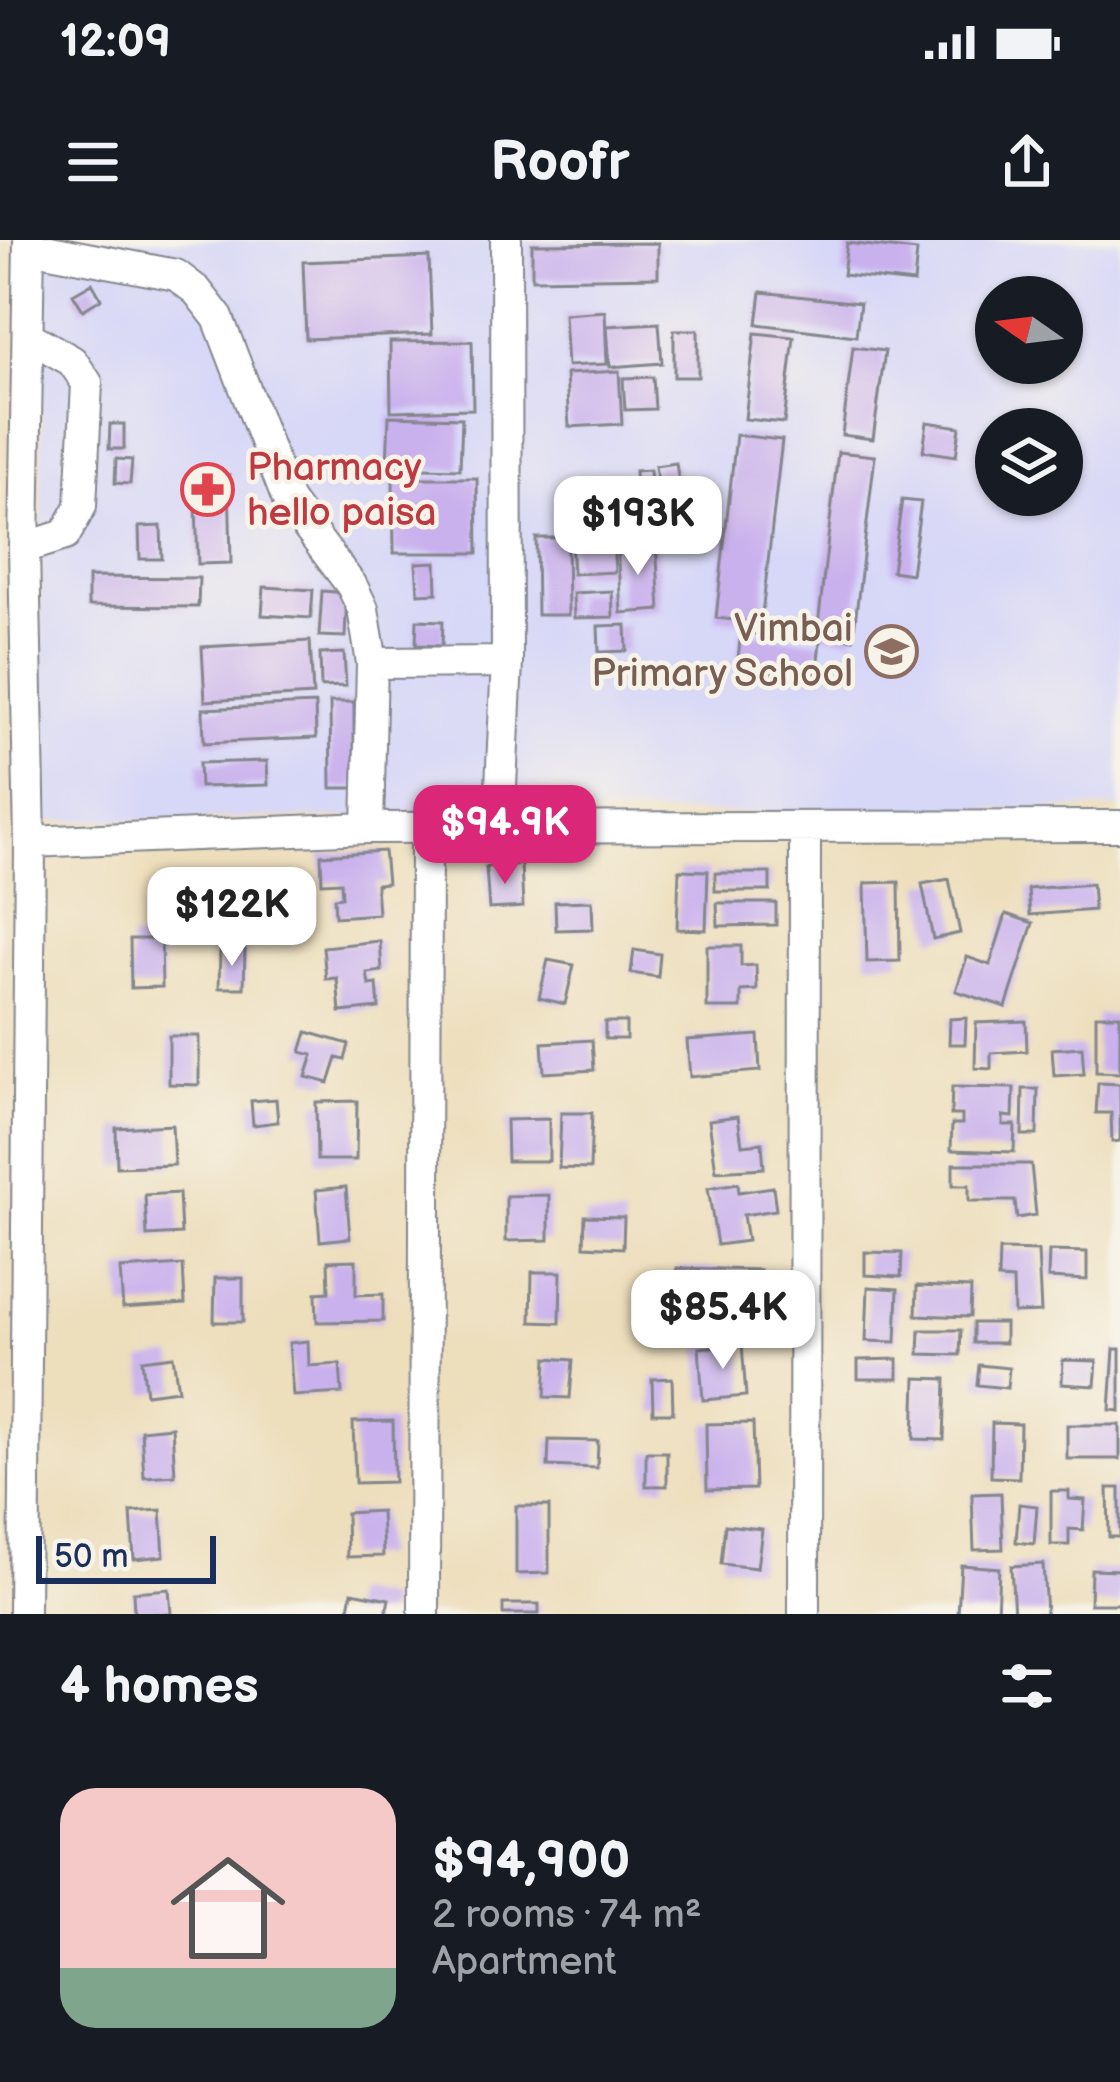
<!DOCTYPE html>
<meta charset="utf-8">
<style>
:root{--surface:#171b24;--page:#242831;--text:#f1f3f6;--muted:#9ea1a6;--accent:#db2777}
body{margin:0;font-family:"Balsamiq Sans",sans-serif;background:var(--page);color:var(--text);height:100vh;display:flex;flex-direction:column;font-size:45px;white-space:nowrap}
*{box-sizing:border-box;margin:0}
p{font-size:39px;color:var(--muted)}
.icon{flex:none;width:66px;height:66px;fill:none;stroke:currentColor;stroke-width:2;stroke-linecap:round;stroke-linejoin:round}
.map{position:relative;height:1374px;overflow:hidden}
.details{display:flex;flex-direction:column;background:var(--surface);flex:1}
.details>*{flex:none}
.needle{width:78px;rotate:284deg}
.controls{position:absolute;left:975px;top:36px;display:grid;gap:24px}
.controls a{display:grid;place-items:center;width:108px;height:108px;border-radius:50%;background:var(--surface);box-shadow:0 3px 9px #0004;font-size:60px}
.scale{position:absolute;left:36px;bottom:30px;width:180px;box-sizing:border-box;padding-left:12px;border:6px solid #1b2f5e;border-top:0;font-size:33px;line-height:42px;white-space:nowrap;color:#1b2f5e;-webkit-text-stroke:9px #f7f3e8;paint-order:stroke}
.price{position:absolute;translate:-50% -102px;padding:0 27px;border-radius:24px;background:#fff;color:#222;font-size:39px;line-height:78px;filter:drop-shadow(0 3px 6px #0008)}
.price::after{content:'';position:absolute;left:50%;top:72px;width:36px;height:27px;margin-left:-18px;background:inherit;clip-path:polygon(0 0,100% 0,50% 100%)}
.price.selected{background:var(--accent);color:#fff}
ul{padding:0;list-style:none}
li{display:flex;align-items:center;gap:36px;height:300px;padding:0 60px}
li span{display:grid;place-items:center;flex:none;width:336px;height:240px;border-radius:36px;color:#555}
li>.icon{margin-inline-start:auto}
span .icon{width:144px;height:144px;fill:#fffc;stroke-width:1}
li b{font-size:51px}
h2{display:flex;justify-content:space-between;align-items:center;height:144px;padding:0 60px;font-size:51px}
.status{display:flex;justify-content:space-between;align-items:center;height:84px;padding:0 60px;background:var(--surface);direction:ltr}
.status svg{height:33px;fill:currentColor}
header{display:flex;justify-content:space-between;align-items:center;height:156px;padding:0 60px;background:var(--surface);font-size:54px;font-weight:700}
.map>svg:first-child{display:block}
</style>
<div class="status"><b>12:09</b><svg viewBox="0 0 49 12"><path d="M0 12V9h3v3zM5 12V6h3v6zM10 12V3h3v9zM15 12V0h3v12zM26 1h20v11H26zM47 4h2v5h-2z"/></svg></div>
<header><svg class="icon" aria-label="menu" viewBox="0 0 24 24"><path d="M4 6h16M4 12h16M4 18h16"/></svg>Roofr<svg class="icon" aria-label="share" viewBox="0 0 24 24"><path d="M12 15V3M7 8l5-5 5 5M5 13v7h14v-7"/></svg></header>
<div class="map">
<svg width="1120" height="1374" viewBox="0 0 1120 1374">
<rect width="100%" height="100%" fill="#f7f3e8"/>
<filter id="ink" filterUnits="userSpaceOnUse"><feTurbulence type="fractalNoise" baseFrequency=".00833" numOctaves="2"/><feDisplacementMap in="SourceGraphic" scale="24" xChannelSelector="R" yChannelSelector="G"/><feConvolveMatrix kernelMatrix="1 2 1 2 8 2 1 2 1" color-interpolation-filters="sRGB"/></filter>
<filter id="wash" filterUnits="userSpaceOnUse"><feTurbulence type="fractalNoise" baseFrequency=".004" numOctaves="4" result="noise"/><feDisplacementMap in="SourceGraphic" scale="48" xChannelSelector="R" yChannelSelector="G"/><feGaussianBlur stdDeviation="2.7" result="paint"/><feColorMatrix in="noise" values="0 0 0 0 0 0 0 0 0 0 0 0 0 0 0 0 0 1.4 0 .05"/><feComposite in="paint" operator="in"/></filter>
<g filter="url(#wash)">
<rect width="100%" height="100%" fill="#eddebc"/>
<path fill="#d7d7f8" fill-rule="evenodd" d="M42,0H1120V568L42,581ZM996,57H1062V123H996ZM996,189H1062V255H996Z"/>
<g id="blocks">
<path fill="#c9b1ed" d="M658,3V37L532,39V4Z
M847,3L917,11L914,43L843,35Z
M429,17L432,94L306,99L303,22Z
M92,43L101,59L83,70L73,54Z
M761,52L860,63L856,96L757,84Z
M605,71L607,124L567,126L564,74Z
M659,83L662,123L610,127L607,86Z
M674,90H698V137H674Z
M755,93L794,97L784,183L745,179Z
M472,101L473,169L391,171L390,102Z
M853,107L885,111L873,199L842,195Z
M619,131L622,184L569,187L566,134Z
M653,137L655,169L625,170L623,138Z
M389,176L462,178L460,229L387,227Z
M927,182L960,187L956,216L923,211Z
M110,184H124V209H109Z
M736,195L782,200L761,383L716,378Z
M838,212L875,216L853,399L817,394Z
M116,219L132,220L130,244L115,243Z
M676,223L679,243L658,246L655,226Z
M650,230L653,285L638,286L635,231Z
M229,235L231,323L198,324L195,237Z
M393,238H477L478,313H394Z
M617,242L619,292L573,294L571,245Z
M902,260L921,262L911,334L892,331Z
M161,286L162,319H140L139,287Z
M536,298H567L568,375H537Z
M613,298L615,332L573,334L571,301Z
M656,302L660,370L621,373L617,305Z
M436,322L437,353L418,354L416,323Z
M88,337L199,338L198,367L88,366Z
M264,347L313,350L311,378L262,375Z
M322,351L347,353L345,397L319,396Z
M612,351L613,377L574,378L573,353Z
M417,380L443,381L442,406L416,405Z
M626,385L627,411L599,412L598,386Z
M741,392L820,402L816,437L737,427Z
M310,401L313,455L205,461L202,407Z
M344,413L346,446L321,447L320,414Z
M330,462H354V548H331Z
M315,464L316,498L204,503L203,469Z
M267,521L268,545L200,547L199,523Z
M384,611L387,643L376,644L378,674L335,677L334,658L342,657L341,642L322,643L321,615Z
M521,624L523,667L489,669L486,627Z
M679,630L708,631L706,690L677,689Z
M715,633H770V651H715Z
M949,639L960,693L933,699L922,644Z
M899,642L900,721L867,722L865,643Z
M1092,644L1094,670L1030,675L1028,649Z
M225,654H247V687H225Z
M592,661L593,689L556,690L555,662Z
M717,663H776V685L718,686Z
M1006,674L1033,683L1006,767L956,751L967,717L990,725Z
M130,699H161L162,747L131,748Z
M380,701L382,731L367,733L369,745L377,744L379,768L340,772L337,738L326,739L323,707Z
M707,706H741V726L756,725L757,750L741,751V768H707Z
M220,709L245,710L244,748H219Z
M634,710L660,714L658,737L631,733Z
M548,720L574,725L565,764L539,758Z
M1096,775H1120V833L1096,832Z
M966,778L965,804H949L950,779Z
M1026,781L1027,811L991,813V829L975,828L976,783Z
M605,782H626V799H605Z
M307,792L349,804L345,820L337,818L329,843L306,837L313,815L301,812Z
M758,795L760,831L690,837L687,800Z
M169,796H199V845L169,844Z
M592,800L594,830L544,833L542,803Z
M1082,807L1084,834L1054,836L1052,809Z
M1098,843L1120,844V901L1112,902L1111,873H1096Z
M952,847L1014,848L1013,877L1003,876V885H1015L1014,912L951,910L952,884H962V875H951Z
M1023,849H1038L1037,895H1022Z
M276,859L278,882L253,885L251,861Z
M357,861L356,920H317L316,862Z
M561,873H592L590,929L559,928Z
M738,876L742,905L762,903L764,928L716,931L709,880Z
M549,879V921H507L506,880Z
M172,885L174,925L117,927L116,888Z
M953,924H1031L1036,975L1017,978L1015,961H969V945H953Z
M738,943L739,952L773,947L776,970L743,975L747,1001L717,1005L708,948Z
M346,947L350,998L320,1001L316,950Z
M179,953L181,994L147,996L145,955Z
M549,955V1000L506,1001V956Z
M585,976L624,977L623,1008L584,1006Z
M999,1010L1038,1011L1041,1072L1014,1073L1013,1040L998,1039Z
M1049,1011L1087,1012V1040L1048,1038Z
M865,1012L902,1013L901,1037L865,1035Z
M356,1020V1055L383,1054V1081L317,1082L316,1053L329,1052L328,1021Z
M183,1025L185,1064L123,1068L120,1029Z
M677,1028L760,1030L758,1076L676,1074Z
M532,1032H561L560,1083L531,1082Z
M215,1038H243V1082H214Z
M917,1046L971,1048L970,1077L916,1075Z
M868,1047L898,1049L896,1102L866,1101Z
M973,1083H1005V1103H973Z
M920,1090H961L960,1115L919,1114Z
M308,1101L309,1126L340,1124L342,1153L293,1156L289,1103Z
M742,1104L746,1156L703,1160L699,1108Z
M1114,1109H1120V1171L1110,1170Z
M173,1116L178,1150L146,1154L142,1120Z
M547,1118L573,1120L570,1158L545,1157Z
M898,1119V1139H858V1120Z
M1063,1120L1097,1121L1095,1146L1062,1144Z
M979,1125L1009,1128L1007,1148L977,1145Z
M672,1138L673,1173H653L652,1139Z
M916,1138L946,1139L944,1200L914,1199Z
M393,1181L394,1242L355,1243L353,1182Z
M753,1183L755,1249L707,1250L706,1184Z
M992,1183L1020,1184L1019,1238L991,1237Z
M1067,1185H1120V1219H1067Z
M172,1187L175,1235L144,1237L141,1190Z
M549,1200L598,1201L597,1228L548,1226Z
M646,1212H667V1246H646Z
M1108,1248H1120V1297H1109Z
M1051,1251H1069V1259L1085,1260L1083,1290L1069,1289V1305H1051Z
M1001,1253L1003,1309L974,1310L972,1254Z
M1019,1264L1037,1266L1034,1304L1016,1302Z
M516,1266H549V1333L516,1334Z
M161,1270L164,1316L134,1319L131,1272Z
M381,1271L383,1316L347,1317L346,1273Z
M725,1285L762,1289L757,1328L721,1324Z
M1043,1324L1046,1374H1014L1011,1326Z
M961,1325L999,1328L997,1374H958Z
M1091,1329L1120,1330V1364H1090Z
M169,1349L171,1374H134L133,1352Z
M352,1352L389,1359L386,1374H348Z
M503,1364H539V1374H503Z"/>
</g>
</g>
<g filter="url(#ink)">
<use href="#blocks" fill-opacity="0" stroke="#84868d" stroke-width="3"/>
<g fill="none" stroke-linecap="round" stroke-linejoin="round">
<defs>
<path id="minor" d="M29,7L176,35L197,51L218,78L288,261L352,346L363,369L372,423
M24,308L65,295L81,266L87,143L72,121L28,96
M368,588L372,423L507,422
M499,588L507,422L506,0
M30,602L368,588L1120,586
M24,1374L30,602L24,308L29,0
M424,1374L426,588
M804,1374L805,590"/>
</defs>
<use href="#minor" stroke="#84868d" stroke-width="34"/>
<use href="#minor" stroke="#fff" stroke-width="30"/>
</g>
</g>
<defs>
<symbol id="pharmacy-ring" viewBox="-11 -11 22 22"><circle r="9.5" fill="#f7f3e8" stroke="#e0444e" stroke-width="1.5"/><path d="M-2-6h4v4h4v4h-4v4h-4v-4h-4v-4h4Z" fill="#e0444e"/></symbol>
<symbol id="school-ring" viewBox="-11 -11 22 22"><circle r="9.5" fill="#f7f3e8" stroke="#8d6e63" stroke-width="1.5"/><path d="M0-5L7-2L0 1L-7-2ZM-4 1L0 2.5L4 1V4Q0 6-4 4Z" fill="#8d6e63"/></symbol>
</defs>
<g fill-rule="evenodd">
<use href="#pharmacy-ring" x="178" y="220" width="59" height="59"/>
<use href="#school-ring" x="862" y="382" width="59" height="59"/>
</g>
<g text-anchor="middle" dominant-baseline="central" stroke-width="9" stroke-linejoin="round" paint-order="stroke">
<g font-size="39" fill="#be3a42" stroke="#f7f3e8" text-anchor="start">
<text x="247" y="228">Pharmacy<tspan x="247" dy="45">hello paisa</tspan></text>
</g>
<g font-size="39" fill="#785e54" stroke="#f7f3e8" text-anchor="end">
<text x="853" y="389">Vimbai<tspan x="853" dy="45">Primary School</tspan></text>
</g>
</g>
</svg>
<div class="controls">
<a><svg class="needle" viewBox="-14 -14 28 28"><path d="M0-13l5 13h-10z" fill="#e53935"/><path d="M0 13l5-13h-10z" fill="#9ea1a6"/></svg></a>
<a><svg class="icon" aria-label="layers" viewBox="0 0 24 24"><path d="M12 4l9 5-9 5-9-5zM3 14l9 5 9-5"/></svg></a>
</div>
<div class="scale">50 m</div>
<b class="price" style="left:638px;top:338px">$193K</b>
<b class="price selected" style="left:505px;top:647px">$94.9K</b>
<b class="price" style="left:232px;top:729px">$122K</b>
<b class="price" style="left:723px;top:1132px">$85.4K</b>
</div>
<section class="details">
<h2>4 homes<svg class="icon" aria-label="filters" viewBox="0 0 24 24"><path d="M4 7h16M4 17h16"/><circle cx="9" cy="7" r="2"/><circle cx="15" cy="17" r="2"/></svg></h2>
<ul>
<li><span style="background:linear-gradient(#f6c9c9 75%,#7fa58c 0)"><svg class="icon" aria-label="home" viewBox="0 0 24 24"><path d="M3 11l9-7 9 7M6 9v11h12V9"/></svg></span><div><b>$94,900</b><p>2 rooms · 74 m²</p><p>Apartment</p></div></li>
</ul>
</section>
